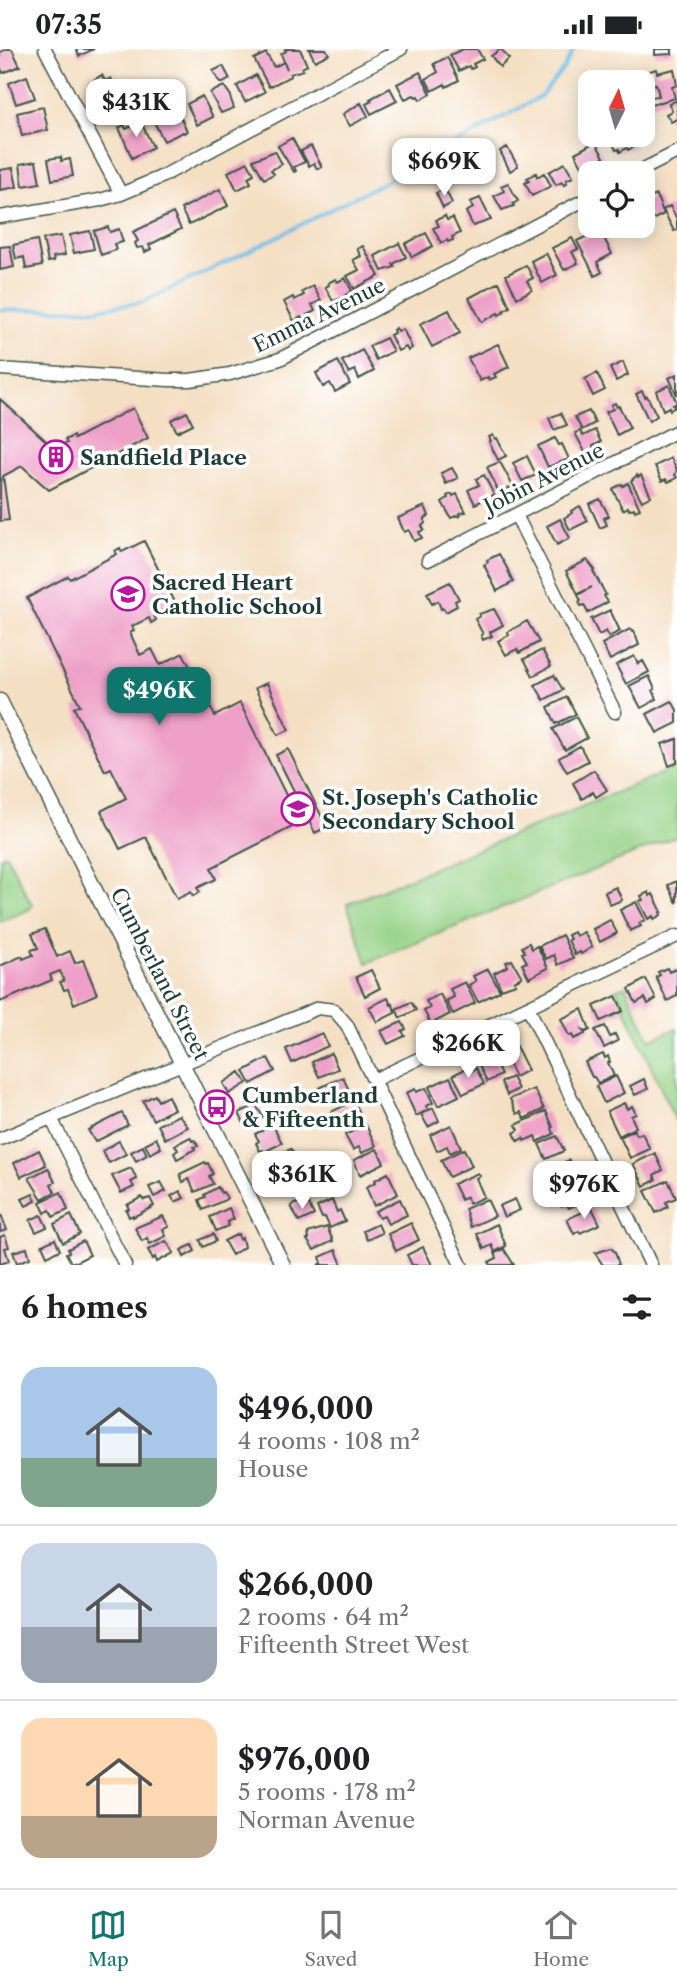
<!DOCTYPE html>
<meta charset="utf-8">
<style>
:root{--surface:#fff;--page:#f6f6f6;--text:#202124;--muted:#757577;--line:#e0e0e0;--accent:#0f766e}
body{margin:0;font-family:"Libre Caslon Text",serif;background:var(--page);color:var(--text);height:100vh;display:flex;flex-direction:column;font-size:26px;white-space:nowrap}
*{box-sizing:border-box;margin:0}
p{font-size:23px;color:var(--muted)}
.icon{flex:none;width:38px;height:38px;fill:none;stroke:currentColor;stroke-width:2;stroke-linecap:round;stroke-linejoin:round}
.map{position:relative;height:1216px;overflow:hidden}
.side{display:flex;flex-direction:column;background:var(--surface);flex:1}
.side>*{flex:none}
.needle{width:46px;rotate:5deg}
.fabs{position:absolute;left:578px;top:21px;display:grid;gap:14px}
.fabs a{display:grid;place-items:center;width:77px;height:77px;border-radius:14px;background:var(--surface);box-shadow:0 4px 18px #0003;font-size:35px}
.price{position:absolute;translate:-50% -60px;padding:0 16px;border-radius:14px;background:#fff;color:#222;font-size:23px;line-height:46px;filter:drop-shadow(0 2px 4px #0008)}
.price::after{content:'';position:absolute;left:50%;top:42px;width:21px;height:16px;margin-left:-10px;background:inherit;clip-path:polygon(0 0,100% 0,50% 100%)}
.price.on{background:var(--accent);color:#fff}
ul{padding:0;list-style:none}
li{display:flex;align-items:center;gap:21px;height:175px;padding:0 21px}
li+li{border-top:2px solid var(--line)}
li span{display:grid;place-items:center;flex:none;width:196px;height:140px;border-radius:21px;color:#555}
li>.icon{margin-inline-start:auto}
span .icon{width:84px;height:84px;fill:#fffc;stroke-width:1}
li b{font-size:30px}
h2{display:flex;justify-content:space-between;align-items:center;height:84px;padding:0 21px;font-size:30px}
.status{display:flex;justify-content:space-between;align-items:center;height:49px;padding:0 35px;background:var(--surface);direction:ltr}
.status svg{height:19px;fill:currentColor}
.tabs{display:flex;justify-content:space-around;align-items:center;height:98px;border-top:2px solid var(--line);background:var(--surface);font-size:19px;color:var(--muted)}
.tabs a{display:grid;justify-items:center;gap:4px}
.tabs .on{color:var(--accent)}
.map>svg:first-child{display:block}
</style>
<div class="status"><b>07:35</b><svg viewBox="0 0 49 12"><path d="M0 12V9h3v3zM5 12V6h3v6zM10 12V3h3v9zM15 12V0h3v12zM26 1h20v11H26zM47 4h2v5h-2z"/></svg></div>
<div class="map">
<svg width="677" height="1216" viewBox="0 0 677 1216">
<rect width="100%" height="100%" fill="#fff"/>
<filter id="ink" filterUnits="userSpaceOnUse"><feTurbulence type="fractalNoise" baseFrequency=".0143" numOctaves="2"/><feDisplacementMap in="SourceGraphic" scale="14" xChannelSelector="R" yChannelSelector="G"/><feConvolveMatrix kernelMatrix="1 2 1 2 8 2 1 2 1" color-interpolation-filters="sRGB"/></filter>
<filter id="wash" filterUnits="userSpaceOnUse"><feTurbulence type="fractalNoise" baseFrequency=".00686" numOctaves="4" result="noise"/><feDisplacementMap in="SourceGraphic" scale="28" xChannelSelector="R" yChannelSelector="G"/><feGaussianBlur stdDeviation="1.57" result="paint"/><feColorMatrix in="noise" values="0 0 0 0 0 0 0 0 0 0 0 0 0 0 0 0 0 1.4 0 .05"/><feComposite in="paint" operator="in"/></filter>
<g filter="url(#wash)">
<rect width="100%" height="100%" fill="#f4dfc3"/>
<path fill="#95d287" stroke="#5a885e" stroke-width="2" d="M677,718V787L367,914L347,855Z
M6,805L32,856L30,860L0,873V808Z
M625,937L650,991L677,979V1075L616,940Z"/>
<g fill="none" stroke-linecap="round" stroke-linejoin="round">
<path stroke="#6dbde8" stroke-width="3.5" d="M0,261L97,260L143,253L249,202L410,120L541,47L564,19L574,0"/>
</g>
<g id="blocks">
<path fill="#eea0c8" d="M7,0H12L20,17L3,24L0,18V3Z
M76,0H94L79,7Z
M285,0H300L307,16L302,19L303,21L290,25L291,27L269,38L254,10L266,4L274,18L284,13L287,20L281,5L286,2Z
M309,0H326L329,5L315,12Z
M463,0H477L483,10L473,15L475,18L471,20L469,17L459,22L450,6Z
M501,0L509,10L500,18L491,7Z
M655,0H672V5L655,6Z
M447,8L459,31L446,38L445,35L432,42L426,30L438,23L434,15Z
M223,17L230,30L223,34H220L213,22Z
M656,20L657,24L674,20L677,36L672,38L675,49L644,58L642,49L659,47L656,35L651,36L647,23Z
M420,23L431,45L420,51L418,47L416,48L414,46L405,50L397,35Z
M102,26L105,32L111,29L120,47L112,53L111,51L104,55L94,31Z
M256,26L265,43L245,53L237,37Z
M27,27L35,49L16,55L9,34Z
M224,37L231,47L230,48L234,59L221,64L210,44Z
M390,39L397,52L371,65L366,55L372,52L370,50Z
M202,47L213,68L197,76L187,55Z
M677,51V70L671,73L666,65L672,62L669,55Z
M361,54L368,67L350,77L343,65Z
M43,58L48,81L22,87L17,64Z
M177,61L187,82L184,84L183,83L164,92L154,73Z
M141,73L153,98L132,109L119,79L124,76L126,80Z
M621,86H634L638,93L632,96L634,98L628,101L627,99L620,103L619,100L616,101L611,91Z
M292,89L305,113L294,118L296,122L294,123L278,97Z
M595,93L604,108L594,113L595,115L583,119L575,104Z
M311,97L322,118L317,120L314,114L309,117L301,102Z
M507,98L518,117L510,122L500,102Z
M275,102L282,115L271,121L274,125L264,130L253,111Z
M61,108V112L70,110L73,127L52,131L48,110Z
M36,112L40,134L23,137L20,115Z
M248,113L254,125L248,128L251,134L237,141L228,123Z
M565,114L573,128L566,131L567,134L564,136L562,133L556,136L549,123Z
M13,119L17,138L0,141V121Z
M536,124L537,128L544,124L551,137L532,147L525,134L529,132L527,129Z
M508,134L518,152L513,155L514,157L502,161L494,147L504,142L501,137Z
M220,140L228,157L189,176L181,160Z
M445,140L452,154L443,159L436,144Z
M656,146L664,165L652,171L643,153Z
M480,149L491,171L473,177L466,163L473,159L470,153Z
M670,157L677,170V181L674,182L663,161Z
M173,164L181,180L149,196L151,200L145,203L143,198L137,199L135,194L138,192L133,183Z
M445,167L447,171L453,169L460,184L452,188L453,191L448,193L447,191L441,194L433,179L439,177L436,171Z
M601,177H616L620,184L608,190Z
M108,178L110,183L119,180L123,193L114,195L116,201L101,206L94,182Z
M600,181L612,205L597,213L602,223L595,227L577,192Z
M90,182L94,200L74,204L70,186Z
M426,184L433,197L412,208L405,195Z
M61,187L65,206L53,208L54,212L48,213L43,190Z
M572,189L578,200L572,203L578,214L564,221L552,199Z
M37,191L42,217L26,220L24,208L16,210L13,196Z
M399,194L406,208L393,215L395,218L382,222L375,207Z
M10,197L14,218L0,221V198Z
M363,197L379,227L354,240L347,227L359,221L353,211L361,207L357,200Z
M546,204L557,226L542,234L531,212Z
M526,216L533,229L527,232L532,241L517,249L506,226Z
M345,229L352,242L344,247L345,248L333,252L325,238L329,236L328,234L336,230L337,233Z
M499,233L510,258L503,262L504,263L499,266L498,264L482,273L469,249Z
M313,237L321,251L312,256L315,262L307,266L308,268L303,271L301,268L294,272L284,253L293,248L294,251L304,246L302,243Z
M449,261L460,284L432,298L420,275Z
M396,279L398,282L403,280L412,299L408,302L406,298L398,302L390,286L394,284L393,281Z
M386,289L393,302L376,311L369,297Z
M498,295L509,318L494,325L496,328L489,331L488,328L480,332L468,309Z
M362,301L374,322L359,330L355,321L349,324L342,312Z
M338,312L350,335L335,343L330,334L323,338L316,324Z
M623,313L628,326L616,332L610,319Z
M597,324L605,341L593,347L585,330Z
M677,325V346L669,329Z
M669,336L677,354L673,356L675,358L670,361L669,358L663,361L656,342Z
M642,342L645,348L647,347L657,367L649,372L636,345Z
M0,350L55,400L67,394L65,391L73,387L74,390L133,359L148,389L49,441L22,417L3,427L9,471L0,472Z
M615,354L617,358L619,357L630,379L617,386L606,363L613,360L611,356Z
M589,362L595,374L582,381L575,368Z
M187,363L193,375L177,383L171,371Z
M561,364L567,376L554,381L549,369Z
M595,381L601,393L593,397L594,401L586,405L575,384L580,382L583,387Z
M493,386L495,390L497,389L506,407L498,411L489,393L491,392L489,388Z
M555,389L559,396L562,395L569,410L548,418L538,397Z
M527,407L536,426L522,432L513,414Z
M671,409L677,421L675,426L677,429L668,433L666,430L662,432L655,417Z
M500,413L513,437L499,444L487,418Z
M452,419L458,429L446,435L441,424Z
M484,426L494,446L475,455L468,441L479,436L476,430Z
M637,426L638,428L641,426L651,447L642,452L631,432Z
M628,434L640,460L635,462L634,459L629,461L628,458L623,461L613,441L614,439L622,435L623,437Z
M452,445L453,447L457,445L466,463L460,464L461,466L459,468L458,466L451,469L442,453L448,449L447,447Z
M600,450L609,467L604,469L607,476L600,479L589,455Z
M425,457L429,467L425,469V474L422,477L424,481L419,483L422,489L414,492L409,481L404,483L398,469Z
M580,457L588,472L570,481L564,469L572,464L571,462Z
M560,470L570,489L557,496L547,477Z
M144,492L176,555L154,566L156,571L151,574L149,569L132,577L134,582L130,584L140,606L152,600L160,616L183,604L215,667L240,654L300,774L211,819L216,830L197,839L200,843L193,847L191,843L177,850L146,788L120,800L101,762L126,749L111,719L105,722L74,659L80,656L27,549L68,527L70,530L117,505L115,502L120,499L122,503Z
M499,505L507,519L513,533L497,542L484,516L488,513L487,511Z
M587,511L595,521L593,522L606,546L604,547L608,553L588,564L584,556L581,557L579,553L581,552L578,546L592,538L578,545L566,522Z
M450,533L459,550L455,552L457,557L446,563L443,559L441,560L438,552L432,555L427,544Z
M494,560L503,576L490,583L492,587L483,591L481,586L483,585L475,570L480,567L479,565Z
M610,561L620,582L609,588L606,582L599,586L591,570Z
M527,572L539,593L519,604L517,600L506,606L498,592L509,586L508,583Z
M630,580L632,583L634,582L639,596L610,611L602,595Z
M542,601L551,617L533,627L524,610Z
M634,607L638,615L643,612L649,623L626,635L616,616Z
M554,626L563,641L544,651L535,636Z
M649,627L655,640L653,641L657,650L641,659L629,637Z
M267,634L289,681L278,686L255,639Z
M567,648L576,665L556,675L548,658Z
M672,652L677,661V674L657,684L647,665Z
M576,668L587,689L565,701L553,680Z
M677,690V714L669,717L662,695Z
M580,697L588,712L567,723L559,709Z
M288,700L327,778L315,784L276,706Z
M594,721L607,741L596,748L593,743L582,750L573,734Z
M677,832V854L668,836Z
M616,838L622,851L610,856L605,843Z
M649,843L650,847L653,845L662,863H660L661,866L654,870L653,867L648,870L639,852L643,851L641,847Z
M636,853L645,871L639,874L641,877L630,882L620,861Z
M610,871L617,884L600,893L593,880Z
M45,880L57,908L70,902L75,914L83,911L97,945L74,955L68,940L64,941L60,933L64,932L60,922L50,926L52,931L0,953V917L22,907L23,910L33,906L31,901L38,899L32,885Z
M574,883L576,887L584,883L592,898L581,905L580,903L575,906L568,891L570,890L568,886Z
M562,886L573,909L558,916L554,906L546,910L539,897Z
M529,894L532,900L537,897L548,919L529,929L522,915L527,913L522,904L525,903L522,898Z
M512,911L522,928L514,932L516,935L501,940L494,924L508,917L506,913Z
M667,919L669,923L677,919V947L667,952L656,928L660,926L658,923Z
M488,920L500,942L478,953L469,936L476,932L473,927Z
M371,921L380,939L365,947L356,928Z
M646,930L656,950L648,955L645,949L636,954L629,940Z
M465,933L475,954L453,965L446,952L454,948L450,940Z
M440,945L450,965L431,975L424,962L430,959L426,952Z
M616,947L623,962L601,972L594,957Z
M388,949L391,956L393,955L395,964L377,973L369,958Z
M411,953L416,961L400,969L396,960Z
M582,960L590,981L586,983L583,981L585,985L574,990L572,986L569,987L561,970Z
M402,973L406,980L402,982L405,987L388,995L381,982Z
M605,977L610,988L615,985L618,992L604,999L595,981Z
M322,984L328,997L292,1014L286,1000Z
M514,993L528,1021L515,1028L501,1000Z
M331,1004L338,1020L319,1028L312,1013Z
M603,1005L605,1009L608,1007L610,1013L608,1014L614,1027L598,1034L594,1028H592L585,1013Z
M492,1007L501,1026L487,1033L478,1014Z
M268,1009L275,1022L251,1035L244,1022Z
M467,1019L469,1023L476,1019L484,1035L463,1045L453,1026Z
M240,1023L247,1034L229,1045L223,1034Z
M616,1027L624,1044L604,1054L596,1037Z
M343,1028L350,1044L327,1055L319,1039Z
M450,1028L459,1047L438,1057L429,1038Z
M512,1028L518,1040L507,1046L501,1033Z
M644,1030L648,1040L635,1046L630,1037Z
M426,1039L433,1054L426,1057L428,1061L416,1067L406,1044L415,1040L416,1043Z
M534,1040L544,1060L524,1070L521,1063L517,1065L510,1050Z
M155,1046L158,1052L168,1047L174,1060L153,1071L143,1052Z
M354,1052L361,1066L338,1077L331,1063Z
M624,1054L627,1060L632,1057L636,1065L631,1067L636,1078L619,1087L607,1062Z
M256,1056L263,1068L245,1077L239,1064Z
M433,1059L439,1072L428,1078L421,1065Z
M546,1062L553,1078L552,1079L554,1085L537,1093L535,1087L524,1092L523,1089L518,1092L514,1084L519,1081L516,1076Z
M122,1064L128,1076L95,1093L88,1081Z
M179,1066L188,1078L165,1090L158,1076Z
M273,1076L282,1094L264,1103L263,1101L260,1102L256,1094L259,1092L255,1085Z
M366,1076L376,1097L362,1104L359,1098L353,1101L345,1086Z
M451,1076L461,1099L450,1104L447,1097L437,1102L430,1086Z
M634,1081L637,1086L642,1084L650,1100L630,1109L620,1088Z
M557,1087L564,1102L546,1110L539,1095Z
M190,1088L192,1092L195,1091L198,1097L194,1098L195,1100L177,1110L174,1104L178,1101L175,1096Z
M156,1089L161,1099L150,1105L145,1095Z
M119,1092L126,1105L109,1114L102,1102Z
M143,1097L147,1106L136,1112L131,1103Z
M291,1100L297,1112L274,1122L268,1114L270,1113L268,1109Z
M377,1100L384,1114L360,1126L354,1111Z
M464,1100L472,1117L449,1128L441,1111Z
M39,1101L46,1116L21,1128L14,1114Z
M655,1104L663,1121L654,1126L656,1131L644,1137L633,1115Z
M569,1111L576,1126L558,1135L550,1120Z
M205,1113L206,1115L208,1114L213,1125L209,1127L213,1135L195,1143L189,1130L183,1133L180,1125Z
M48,1119L55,1133L51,1135L55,1143L42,1150L29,1129Z
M131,1119L137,1130L131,1133L134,1138L121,1144L112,1127Z
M294,1124L301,1140L287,1147L283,1141L281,1142L280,1138L282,1137L279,1131Z
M388,1124L398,1145L374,1157L366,1138L376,1133L375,1131Z
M478,1124L480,1127L476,1129L484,1148L469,1155L467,1148L461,1151L453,1135Z
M668,1131L676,1149L666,1153L668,1158L656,1164L645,1142Z
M161,1133L166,1142L154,1148L149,1138Z
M580,1135L588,1150L569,1159L566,1155L561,1157L556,1146Z
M218,1138L221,1144L223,1143L227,1149L225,1151L203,1161L199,1151L205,1148L204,1146Z
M180,1142L184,1149L175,1153L171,1147Z
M61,1143L68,1161L53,1168L50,1161L45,1164L40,1153Z
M33,1145L36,1152L26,1157L22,1150Z
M142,1148L144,1151L150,1149L154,1157L133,1168V1166L129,1168L126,1161L129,1160L127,1156Z
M306,1150L314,1166L299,1173L291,1157Z
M400,1150L407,1166L388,1175L384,1167L379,1169L375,1162Z
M487,1150L495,1167L471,1178L465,1160Z
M515,1150L520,1161L504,1168L499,1157Z
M332,1151L337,1163L340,1161L345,1172L330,1179L325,1168L322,1169L317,1158Z
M229,1159L234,1170L227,1173L228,1177L216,1182L210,1168Z
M592,1159L600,1175L580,1184L579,1182L574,1185L567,1170Z
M0,1163L7,1181L0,1183Z
M41,1166L47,1178L36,1183L30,1171Z
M71,1166L80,1185L63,1194L54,1175Z
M163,1167L169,1178L163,1180L166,1187L150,1195L147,1189L142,1192L135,1179Z
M411,1174L419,1191L396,1202L388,1185Z
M378,1175L382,1184L367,1191L363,1182Z
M497,1175L506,1197L495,1203L492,1196L484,1200L477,1185Z
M327,1178L333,1192L314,1201L307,1191L309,1190L308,1184Z
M213,1185L216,1192L203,1198L200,1191Z
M238,1185L240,1191L242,1189L244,1198L232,1206L224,1192Z
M5,1186L9,1198L5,1199L9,1212L0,1215V1188Z
M55,1190L60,1201L47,1207L42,1196Z
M83,1192L90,1206L74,1214V1213L71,1214L66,1204L69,1203L68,1200Z
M166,1192L174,1204L157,1213L155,1208L153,1210L148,1201Z
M192,1196L195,1202L184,1208L181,1201Z
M423,1198L432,1216H412L407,1206Z
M27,1199L30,1209L17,1214L13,1203Z
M611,1199L615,1203L619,1216H603L595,1204Z
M504,1200L514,1216H491L489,1213L497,1209L495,1204Z
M336,1201L342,1216H318L322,1214L320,1208Z"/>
</g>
</g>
<g filter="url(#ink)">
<use href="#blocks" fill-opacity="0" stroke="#3f5549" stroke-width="2"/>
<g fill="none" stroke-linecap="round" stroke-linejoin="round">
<defs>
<path id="minor" d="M45,0L121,145
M636,124L677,103
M0,168L100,151L121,145L161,128L401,0
M0,320L168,331H190L230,325L280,310L590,148
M516,466L615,663
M428,511L677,382
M528,958L651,1216
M374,1031L677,887
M51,1069L125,1216
M0,1090L318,959L334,961L347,976L461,1216"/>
<path id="tertiary" d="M0,652L283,1216"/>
</defs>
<use href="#minor" stroke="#3f5549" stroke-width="15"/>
<use href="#tertiary" stroke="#3f5549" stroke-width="17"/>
<use href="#minor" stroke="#fff" stroke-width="12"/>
<use href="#tertiary" stroke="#fff" stroke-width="14"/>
</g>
</g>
<defs>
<symbol id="building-ring" viewBox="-11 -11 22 22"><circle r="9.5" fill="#fff" stroke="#b5179e" stroke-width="1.5"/><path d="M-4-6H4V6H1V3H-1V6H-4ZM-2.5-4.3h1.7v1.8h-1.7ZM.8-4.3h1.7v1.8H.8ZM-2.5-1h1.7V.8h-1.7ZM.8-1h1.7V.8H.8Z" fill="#b5179e"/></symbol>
<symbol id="school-ring" viewBox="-11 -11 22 22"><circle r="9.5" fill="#fff" stroke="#b5179e" stroke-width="1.5"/><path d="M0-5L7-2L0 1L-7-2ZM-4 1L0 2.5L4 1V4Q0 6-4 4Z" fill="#b5179e"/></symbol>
<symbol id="bus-ring" viewBox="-11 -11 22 22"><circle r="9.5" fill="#fff" stroke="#b5179e" stroke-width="1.5"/><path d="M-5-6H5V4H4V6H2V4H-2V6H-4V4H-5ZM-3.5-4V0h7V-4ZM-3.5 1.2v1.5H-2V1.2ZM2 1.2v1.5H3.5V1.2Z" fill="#b5179e"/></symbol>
</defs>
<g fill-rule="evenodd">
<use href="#building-ring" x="37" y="389" width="38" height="38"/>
<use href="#school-ring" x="109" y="526" width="38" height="38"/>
<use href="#school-ring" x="279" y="741" width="38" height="38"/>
<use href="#bus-ring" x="198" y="1039" width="38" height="38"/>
</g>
<g text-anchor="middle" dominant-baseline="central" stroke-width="7" stroke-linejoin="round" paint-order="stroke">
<g font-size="21" fill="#1f3d34" stroke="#fff">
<text transform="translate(319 266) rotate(-26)">Emma Avenue</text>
<text transform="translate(544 429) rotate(-27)">Jobin Avenue</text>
<text transform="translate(160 925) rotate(63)">Cumberland Street</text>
</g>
<g font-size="21" font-weight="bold" fill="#1f3d34" stroke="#fff" text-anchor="start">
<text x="80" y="408">Sandfield Place</text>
<text x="152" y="533">Sacred Heart<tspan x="152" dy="24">Catholic School</tspan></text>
<text x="322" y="748">St. Joseph's Catholic<tspan x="322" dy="24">Secondary School</tspan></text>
<text x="242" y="1046">Cumberland<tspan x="242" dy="24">&amp; Fifteenth</tspan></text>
</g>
</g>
</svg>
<div class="fabs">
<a><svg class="needle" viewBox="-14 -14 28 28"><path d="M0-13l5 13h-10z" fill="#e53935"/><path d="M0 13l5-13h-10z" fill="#757577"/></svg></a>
<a><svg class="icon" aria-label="locate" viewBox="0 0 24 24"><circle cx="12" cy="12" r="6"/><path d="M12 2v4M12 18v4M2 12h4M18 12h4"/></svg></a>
</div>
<b class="price" style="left:136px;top:90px">$431K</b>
<b class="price" style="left:444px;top:149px">$669K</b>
<b class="price on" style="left:159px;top:678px">$496K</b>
<b class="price" style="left:468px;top:1031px">$266K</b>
<b class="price" style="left:302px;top:1162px">$361K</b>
<b class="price" style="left:584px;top:1172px">$976K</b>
</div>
<section class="side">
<h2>6 homes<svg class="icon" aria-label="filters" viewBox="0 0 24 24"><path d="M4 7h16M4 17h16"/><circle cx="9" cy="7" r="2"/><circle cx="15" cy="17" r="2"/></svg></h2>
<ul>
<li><span style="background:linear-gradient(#a9c7e8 65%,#7fa58c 0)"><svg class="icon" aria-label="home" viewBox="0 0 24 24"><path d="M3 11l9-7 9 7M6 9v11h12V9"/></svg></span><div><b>$496,000</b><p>4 rooms · 108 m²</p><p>House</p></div></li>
<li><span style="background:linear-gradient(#c9d6e8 60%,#9aa5b1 0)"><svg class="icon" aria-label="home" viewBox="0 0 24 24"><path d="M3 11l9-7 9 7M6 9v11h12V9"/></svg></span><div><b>$266,000</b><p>2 rooms · 64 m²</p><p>Fifteenth Street West</p></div></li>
<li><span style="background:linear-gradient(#ffd9b3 70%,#b9a48a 0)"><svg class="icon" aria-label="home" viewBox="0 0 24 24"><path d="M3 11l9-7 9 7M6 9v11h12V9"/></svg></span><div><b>$976,000</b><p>5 rooms · 178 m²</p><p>Norman Avenue</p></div></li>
</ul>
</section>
<nav class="tabs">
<a class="on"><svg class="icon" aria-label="map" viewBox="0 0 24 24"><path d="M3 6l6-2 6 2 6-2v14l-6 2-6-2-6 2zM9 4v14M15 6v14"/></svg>Map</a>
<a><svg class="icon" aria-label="saved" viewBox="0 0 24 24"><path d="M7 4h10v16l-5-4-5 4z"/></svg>Saved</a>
<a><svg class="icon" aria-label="home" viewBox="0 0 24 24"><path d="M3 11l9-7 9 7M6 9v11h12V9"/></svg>Home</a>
</nav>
